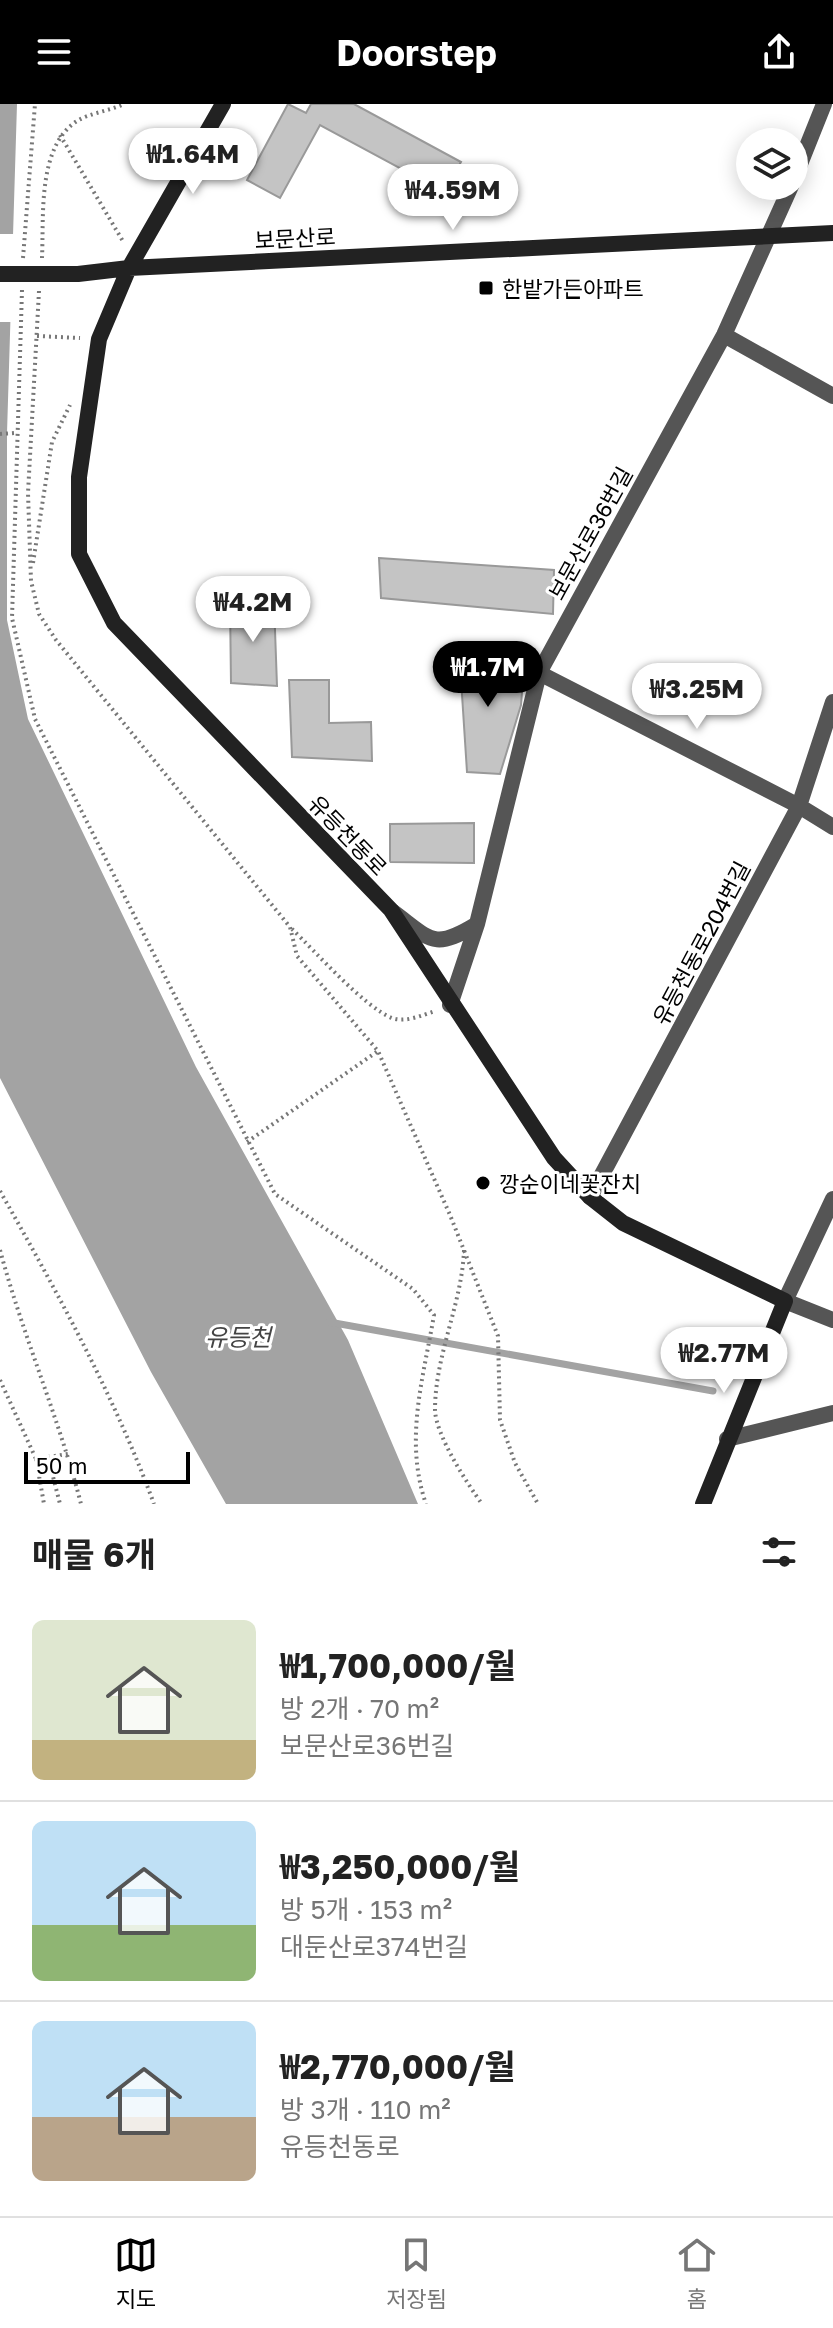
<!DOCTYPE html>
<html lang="ko">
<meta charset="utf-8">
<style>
:root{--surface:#fff;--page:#f2f2f2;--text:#222;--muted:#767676;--line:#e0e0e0;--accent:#000}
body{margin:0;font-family:"Golos Text","Noto Sans KR",sans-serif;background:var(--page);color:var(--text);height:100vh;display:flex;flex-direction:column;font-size:30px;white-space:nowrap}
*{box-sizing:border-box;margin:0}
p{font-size:26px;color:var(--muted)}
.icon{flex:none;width:44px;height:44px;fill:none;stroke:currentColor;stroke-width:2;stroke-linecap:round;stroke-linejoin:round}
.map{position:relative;height:1400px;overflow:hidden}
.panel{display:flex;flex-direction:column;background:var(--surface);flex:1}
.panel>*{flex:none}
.fabs{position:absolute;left:736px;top:24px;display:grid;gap:16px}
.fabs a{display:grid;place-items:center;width:72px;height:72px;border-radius:50%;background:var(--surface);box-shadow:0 4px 20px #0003;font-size:40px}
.scale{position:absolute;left:24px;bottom:20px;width:166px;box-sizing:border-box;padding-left:8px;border:4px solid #000;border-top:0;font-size:22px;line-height:28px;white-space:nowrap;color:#000;-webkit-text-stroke:6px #fff;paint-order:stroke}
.price{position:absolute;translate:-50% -68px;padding:0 18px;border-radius:28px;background:#fff;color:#222;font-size:26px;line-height:52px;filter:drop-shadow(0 2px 4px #0008)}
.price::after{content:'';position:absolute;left:50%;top:48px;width:24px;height:18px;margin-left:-12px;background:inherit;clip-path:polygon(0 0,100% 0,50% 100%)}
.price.current{background:var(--accent);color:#fff}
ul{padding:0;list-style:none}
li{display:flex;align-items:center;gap:24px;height:200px;padding:0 32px}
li+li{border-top:2px solid var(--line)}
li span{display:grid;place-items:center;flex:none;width:224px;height:160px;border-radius:12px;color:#555}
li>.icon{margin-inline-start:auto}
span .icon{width:96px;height:96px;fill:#fffc;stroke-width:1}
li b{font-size:34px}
h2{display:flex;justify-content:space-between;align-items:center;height:96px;padding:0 32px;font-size:34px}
header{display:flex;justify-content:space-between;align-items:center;height:104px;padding:0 32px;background:var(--accent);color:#fff;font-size:36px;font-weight:700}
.tabs{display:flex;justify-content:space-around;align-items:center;height:112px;border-top:2px solid var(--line);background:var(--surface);font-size:22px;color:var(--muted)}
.tabs a{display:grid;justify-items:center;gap:4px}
.tabs .current{color:var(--accent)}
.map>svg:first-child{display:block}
</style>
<header><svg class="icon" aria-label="menu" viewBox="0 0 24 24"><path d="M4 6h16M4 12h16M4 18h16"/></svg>Doorstep<svg class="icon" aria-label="share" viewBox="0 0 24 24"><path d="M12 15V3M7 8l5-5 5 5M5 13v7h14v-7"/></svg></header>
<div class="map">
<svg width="833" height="1400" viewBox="0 0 833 1400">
<rect width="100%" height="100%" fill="#fff"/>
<path fill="#a3a3a3" d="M0,0H17L7,329V516L28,615L196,963L348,1236L418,1400H226L151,1268L0,974Z"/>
<path fill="#fff" d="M0,130H16L14,218H0Z"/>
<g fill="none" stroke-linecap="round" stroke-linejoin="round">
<path stroke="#a3a3a3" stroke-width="7" d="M329,1218L713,1287"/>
</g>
<path fill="#c4c4c4" stroke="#999" stroke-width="2" d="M288,0L306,9L311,0H354L461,58L444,88L320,21L280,94L247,76Z
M379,454L554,466L553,510L381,494Z
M274,498L277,582L231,579L230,499Z
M488,543L489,563H524L521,601L500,670L467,668L459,544Z
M289,576H329V619L371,618L372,657L292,653Z
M474,719V759L390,758V720Z"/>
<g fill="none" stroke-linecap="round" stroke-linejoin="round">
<path stroke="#777" stroke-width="4" stroke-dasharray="2 4" stroke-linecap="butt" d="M60,31L124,139
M23,154L35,0
M42,154C44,112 37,43 77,17C90,9 109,7 124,0
M22,186L12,514L35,615L275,1090L413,1185L434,1211C423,1276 404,1336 426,1400
M39,187L28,389L31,477L39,510L56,536L290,823L297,852L378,947L450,1111L498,1232L500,1316L515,1359L538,1400
M37,232L80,234
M0,330L15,329
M33,459L52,338L70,301
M292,825C315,847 364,903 392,914C405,919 423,911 435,907
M247,1038L378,947
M0,1087C57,1188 114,1291 154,1400
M0,1146C23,1232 59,1314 81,1400
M464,1146C462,1200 435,1251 435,1306C436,1332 467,1379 482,1400
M0,1276L36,1355L48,1353L60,1400
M48,1353L68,1350
M36,1355L44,1400"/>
<path stroke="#555" stroke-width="16" d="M794,75L824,0
M724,231L833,292
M539,569L799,702L833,723
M393,808C431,836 433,847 477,820
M450,901L477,820L539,569L724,231L791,82
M590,1093L799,702L833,598
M785,1197L833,1095
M727,1335L833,1309"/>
<path stroke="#555" stroke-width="16" d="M785,1197L833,1216"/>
<path stroke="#222" stroke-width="16" d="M223,0L129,164L99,235L79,373V450L114,519L391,806L554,1054L590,1093L623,1119L785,1197L703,1400
M0,170H78L129,164L833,129"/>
</g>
<g fill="#000" stroke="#fff" stroke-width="3">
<rect x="478" y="176" width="16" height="16" rx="4"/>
<circle cx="483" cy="1079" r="8"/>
</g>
<g text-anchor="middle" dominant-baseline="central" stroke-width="6" stroke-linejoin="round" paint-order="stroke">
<g font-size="22" fill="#000" stroke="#fff">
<text transform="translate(295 134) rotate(-3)">보문산로</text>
<text transform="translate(590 429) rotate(-61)">보문산로36번길</text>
<text transform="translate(348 731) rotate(46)">유등천동로</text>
<text transform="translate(701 839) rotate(-62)">유등천동로204번길</text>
</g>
<g font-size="22" fill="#000" stroke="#fff" text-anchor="start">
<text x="502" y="184">한밭가든아파트</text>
<text x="499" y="1079">깡순이네꽃잔치</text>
</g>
<g font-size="24" font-style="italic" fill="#444" stroke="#fff">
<text x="238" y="1232">유등천</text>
</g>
</g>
</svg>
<div class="fabs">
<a><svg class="icon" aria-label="layers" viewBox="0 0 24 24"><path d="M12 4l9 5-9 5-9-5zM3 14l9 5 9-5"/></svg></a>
</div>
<div class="scale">50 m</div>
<b class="price" style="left:193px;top:92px">₩1.64M</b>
<b class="price" style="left:453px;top:128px">₩4.59M</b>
<b class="price" style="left:253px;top:540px">₩4.2M</b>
<b class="price current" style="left:488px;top:605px">₩1.7M</b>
<b class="price" style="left:697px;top:627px">₩3.25M</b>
<b class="price" style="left:724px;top:1291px">₩2.77M</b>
</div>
<section class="panel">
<h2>매물 6개<svg class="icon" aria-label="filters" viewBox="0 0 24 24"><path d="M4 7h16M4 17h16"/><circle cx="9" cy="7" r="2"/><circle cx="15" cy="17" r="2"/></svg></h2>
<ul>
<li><span style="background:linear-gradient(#dfe7d0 75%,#c2b280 0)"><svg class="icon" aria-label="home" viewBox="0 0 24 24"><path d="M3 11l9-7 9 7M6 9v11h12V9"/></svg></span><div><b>₩1,700,000/월</b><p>방 2개 · 70 m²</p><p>보문산로36번길</p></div></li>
<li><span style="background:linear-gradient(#bfe0f5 65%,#8fb573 0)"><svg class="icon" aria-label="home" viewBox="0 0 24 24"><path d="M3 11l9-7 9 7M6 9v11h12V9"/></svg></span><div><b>₩3,250,000/월</b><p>방 5개 · 153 m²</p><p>대둔산로374번길</p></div></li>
<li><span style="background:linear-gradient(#bfe0f5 60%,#b9a48a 0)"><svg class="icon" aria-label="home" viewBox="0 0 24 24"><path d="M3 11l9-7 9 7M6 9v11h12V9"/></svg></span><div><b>₩2,770,000/월</b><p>방 3개 · 110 m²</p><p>유등천동로</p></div></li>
</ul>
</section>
<nav class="tabs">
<a class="current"><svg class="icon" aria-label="map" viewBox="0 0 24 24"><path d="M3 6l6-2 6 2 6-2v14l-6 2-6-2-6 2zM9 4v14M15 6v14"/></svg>지도</a>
<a><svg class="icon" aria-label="saved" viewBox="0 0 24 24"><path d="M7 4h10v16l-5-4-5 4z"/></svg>저장됨</a>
<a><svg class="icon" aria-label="home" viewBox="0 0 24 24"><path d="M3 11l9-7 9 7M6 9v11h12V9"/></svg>홈</a>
</nav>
